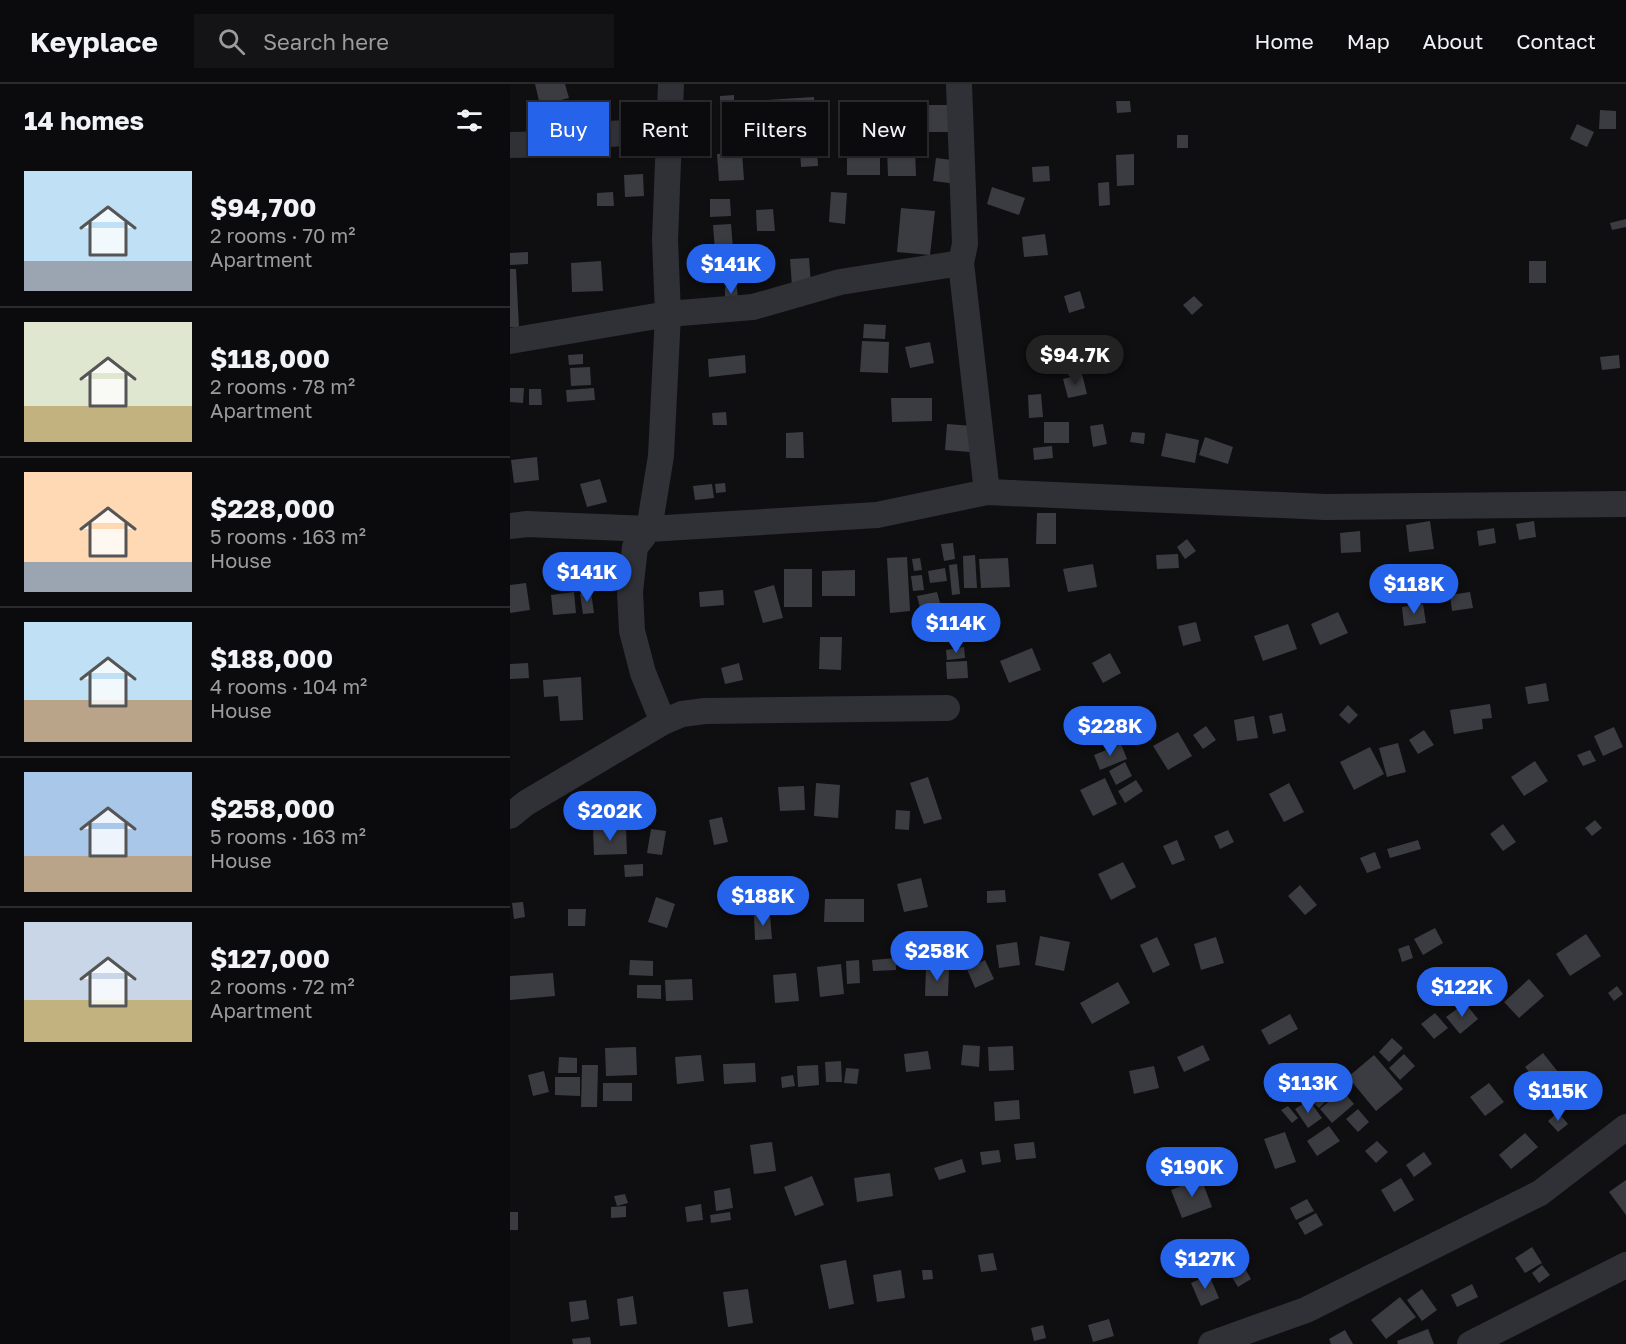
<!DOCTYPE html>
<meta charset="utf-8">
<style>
:root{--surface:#0b0b0d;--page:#141416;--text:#f1f3f6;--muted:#9a9b9d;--line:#2b2b2e;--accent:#2563eb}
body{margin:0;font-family:"Golos Text",sans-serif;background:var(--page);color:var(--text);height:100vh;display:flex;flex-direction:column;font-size:22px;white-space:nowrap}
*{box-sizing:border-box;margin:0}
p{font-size:20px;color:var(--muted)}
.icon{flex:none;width:33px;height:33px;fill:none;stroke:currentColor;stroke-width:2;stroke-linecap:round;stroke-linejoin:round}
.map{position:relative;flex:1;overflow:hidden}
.details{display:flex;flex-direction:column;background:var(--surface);width:510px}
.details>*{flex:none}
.guide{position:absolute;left:18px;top:18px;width:570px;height:54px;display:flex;gap:12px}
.price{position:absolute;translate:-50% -51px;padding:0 14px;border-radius:21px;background:var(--accent);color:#fff;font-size:20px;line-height:39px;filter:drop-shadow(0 2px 3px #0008)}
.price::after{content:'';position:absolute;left:50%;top:36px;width:18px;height:14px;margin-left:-9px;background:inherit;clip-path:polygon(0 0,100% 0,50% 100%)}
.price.current{background:#222;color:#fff}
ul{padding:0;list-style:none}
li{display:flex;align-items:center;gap:18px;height:150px;padding:0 24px}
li+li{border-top:2px solid var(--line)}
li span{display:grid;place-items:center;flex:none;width:168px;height:120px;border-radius:0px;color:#555}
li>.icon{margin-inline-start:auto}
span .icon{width:72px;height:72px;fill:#fffc;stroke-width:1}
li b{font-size:26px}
h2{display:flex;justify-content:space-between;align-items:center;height:72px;padding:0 24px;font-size:26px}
.pill{padding:0 21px;border-radius:0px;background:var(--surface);box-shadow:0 2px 4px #0004,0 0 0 2px var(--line);font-size:21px;line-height:54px}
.pill.current{background:var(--accent);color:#fff}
header{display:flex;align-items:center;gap:36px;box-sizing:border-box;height:84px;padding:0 30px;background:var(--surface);border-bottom:2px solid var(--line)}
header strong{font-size:28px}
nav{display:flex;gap:33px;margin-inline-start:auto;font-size:21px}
.search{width:420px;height:54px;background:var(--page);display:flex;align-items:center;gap:15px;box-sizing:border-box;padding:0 21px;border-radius:0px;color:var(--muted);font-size:22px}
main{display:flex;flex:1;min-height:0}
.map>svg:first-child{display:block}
</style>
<header>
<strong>Keyplace</strong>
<div class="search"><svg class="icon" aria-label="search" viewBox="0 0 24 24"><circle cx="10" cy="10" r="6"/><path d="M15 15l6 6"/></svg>Search here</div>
<nav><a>Home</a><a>Map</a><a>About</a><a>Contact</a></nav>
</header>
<main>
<section class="details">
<h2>14 homes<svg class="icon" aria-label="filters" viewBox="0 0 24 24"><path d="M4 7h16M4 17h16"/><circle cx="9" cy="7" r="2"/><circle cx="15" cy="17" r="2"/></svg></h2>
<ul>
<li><span style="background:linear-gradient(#bfe0f5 75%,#9aa5b1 0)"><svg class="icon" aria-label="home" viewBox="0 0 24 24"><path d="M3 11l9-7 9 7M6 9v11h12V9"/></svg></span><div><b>$94,700</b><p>2 rooms · 70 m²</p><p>Apartment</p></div></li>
<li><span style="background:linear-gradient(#dfe7d0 70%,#c2b280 0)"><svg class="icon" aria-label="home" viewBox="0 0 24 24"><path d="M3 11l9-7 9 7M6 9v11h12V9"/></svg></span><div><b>$118,000</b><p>2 rooms · 78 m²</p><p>Apartment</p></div></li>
<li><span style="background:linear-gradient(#ffd9b3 75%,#9aa5b1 0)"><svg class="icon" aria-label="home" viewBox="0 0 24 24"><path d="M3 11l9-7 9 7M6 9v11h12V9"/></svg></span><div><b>$228,000</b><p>5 rooms · 163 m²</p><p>House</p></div></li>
<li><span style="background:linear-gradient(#bfe0f5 65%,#b9a48a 0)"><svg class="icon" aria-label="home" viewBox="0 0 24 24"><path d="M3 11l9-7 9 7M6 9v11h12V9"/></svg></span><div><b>$188,000</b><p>4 rooms · 104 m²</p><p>House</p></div></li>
<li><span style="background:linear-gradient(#a9c7e8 70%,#b9a48a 0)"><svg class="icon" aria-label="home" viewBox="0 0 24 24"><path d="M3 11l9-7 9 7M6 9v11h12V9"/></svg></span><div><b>$258,000</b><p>5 rooms · 163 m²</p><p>House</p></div></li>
<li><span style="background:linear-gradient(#c9d6e8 65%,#c2b280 0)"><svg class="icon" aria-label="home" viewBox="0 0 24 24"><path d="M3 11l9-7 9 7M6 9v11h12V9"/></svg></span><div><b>$127,000</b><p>2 rooms · 72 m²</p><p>Apartment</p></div></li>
</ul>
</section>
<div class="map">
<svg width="1116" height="1260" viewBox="0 0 1116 1260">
<rect width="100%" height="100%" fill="#0f0f11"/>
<path fill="#3b3c41" d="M25,0H55L59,14L30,21Z
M224,11V28H210V12Z
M304,13L308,82L291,83L289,49L241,52L240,17Z
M606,17H620L621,28L607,29Z
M389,21H440V48H389Z
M1090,26L1106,27V45H1089Z
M1067,40L1084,48L1077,63L1060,55Z
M667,51H678V64H667Z
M337,56H370V91H337Z
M405,64L406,92H378L377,65Z
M232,68L234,96L209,97L207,70Z
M624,70V101L607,102L606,71Z
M426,74L450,77L447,100L423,97Z
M539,82L540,97L523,98L522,83Z
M133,90L134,112L115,113L114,91Z
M599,98L600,121L589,122L588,99Z
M482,103L515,114L509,131L477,120Z
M103,108L104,122H87V109Z
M321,108L337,109L335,140L319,138Z
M200,115H220L221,132L200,133Z
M391,124L425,127L420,171L387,168Z
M263,125L265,147H247L246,126Z
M1116,135V143L1102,146L1100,139Z
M221,140L223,165L205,167L203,141Z
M535,150L538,171L514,173L512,153Z
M18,168V180L0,181V169Z
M299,174L301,200L282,202L280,175Z
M91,177L93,207L62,208L61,179Z
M1019,177H1036V199H1019Z
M0,185H6L9,243H0Z
M227,202L228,219L215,220V203Z
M570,207L575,224L559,229L554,212Z
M684,212L693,221L682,231L673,221Z
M354,240L376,241L375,255L353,254Z
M352,257L379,258L378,289L350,288Z
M420,258L424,279L400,284L395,263Z
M73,270V280L59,281L58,271Z
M235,271L236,289L199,293L198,275Z
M1109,271L1110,284L1092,286L1090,273Z
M80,283L81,301L61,302L60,284Z
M572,290L577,310L558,314L553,295Z
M0,304H14L13,319L0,318Z
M84,304L85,316L57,318L56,306Z
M19,305H31L32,321H19Z
M531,310L533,333L519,334L518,311Z
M381,314H422V337L382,338Z
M216,328L217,341H203L202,329Z
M534,338H559V359H534Z
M437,340L463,342L460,368L435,366Z
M593,340L597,360L583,363L580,342Z
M293,348L294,374H276V349Z
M622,348L635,349L634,360L620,358Z
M656,349L689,356L685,379L651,372Z
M695,353L723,363L718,380L689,371Z
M542,362L543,374L524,376L523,364Z
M27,373L29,396L4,399L1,376Z
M90,395L97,418L77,423L70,400Z
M215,399L216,408L206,409L205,400Z
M202,400L204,414L185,416L183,402Z
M527,429H546V460H526Z
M920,437L924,465L899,468L896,441Z
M1024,437L1026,453L1009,456L1006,440Z
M984,444L986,459L969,462L967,447Z
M850,447L851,468L831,469L830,449Z
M677,455L686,467L675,475L667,463Z
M443,459L445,475L434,477L431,460Z
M668,470L669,484L647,485L646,471Z
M465,471L467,504H454L453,472Z
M397,473L400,527L380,529L377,474Z
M410,474L412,486L404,487L402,475Z
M498,474L500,503L471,504L469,475Z
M447,480L450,510L442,511L439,481Z
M583,480L587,503L558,508L553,485Z
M435,484L437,497L420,499L418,487Z
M274,485H302V523H274Z
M345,486V512H312V487Z
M412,491L414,506L403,507L401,492Z
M16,499L20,526L0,529V501Z
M264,501L273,534L253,539L244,507Z
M213,506L214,521L190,523L189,508Z
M64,508L66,529L43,531L41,511Z
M81,508L84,529L73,530L70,510Z
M427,508L431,522L411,527L407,512Z
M960,508L963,524L942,527L940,511Z
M913,520L916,539L894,542L892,523Z
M828,528L838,549L810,561L801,540Z
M686,538L691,557L673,562L668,542Z
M778,540L787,565L753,577L744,552Z
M310,553H332L331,586L309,585Z
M454,563L455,574L437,576L436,566Z
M522,564L531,586L499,599L490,577Z
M600,569L611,589L593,599L582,579Z
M457,577L458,594L437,595L436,578Z
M18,579L19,594L0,595V580Z
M229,579L233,596L215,600L211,584Z
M71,593L73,636L50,637L48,612L34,613L33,596Z
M1036,599L1039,617L1018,620L1015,603Z
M980,620L982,634L972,635L973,645L944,650L940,626Z
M838,621L848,631L839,640L829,631Z
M772,629L776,647L763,650L759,632Z
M744,632L748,654L727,657L724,636Z
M696,642L706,656L693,665L683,651Z
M1104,643L1113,663L1093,672L1084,652Z
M914,646L924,661L908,670L899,656Z
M668,648L682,672L658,686L643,662Z
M888,659L896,688L877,693L869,664Z
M611,660L617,675L590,686L584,671Z
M860,663L874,690L844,706L830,678Z
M1080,666L1086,677L1073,682L1067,671Z
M1025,677L1038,697L1014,712L1001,693Z
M615,678L622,692L606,701L599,687Z
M418,693L432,735L414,740L400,699Z
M595,694L607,720L583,732L570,706Z
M626,696L633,707L615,719L608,707Z
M306,699L330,701L328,734L304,732Z
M779,699L794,728L774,738L759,710Z
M294,702L295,726L270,727L268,703Z
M386,726L400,727L399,746L385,745Z
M212,733L218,758L204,761L199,736Z
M1085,736L1092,744L1082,752L1075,744Z
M993,740L1006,758L993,767L980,750Z
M116,744L117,770L84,771L83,745Z
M141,745L156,747L152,771L137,769Z
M718,746L724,758L710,765L704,752Z
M667,756L675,776L662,781L653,762Z
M908,756L911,765L880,774L877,765Z
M865,768L871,784L857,789L850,774Z
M613,778L626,803L601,816L588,790Z
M133,780V792L115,793L114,781Z
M411,794L418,823L394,828L387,800Z
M790,801L807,821L795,831L778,812Z
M495,806L496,818L477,819V807Z
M146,813L165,820L157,844L138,838Z
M315,815H354V838H314Z
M13,818L15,833L4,835L2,819Z
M58,825H76L75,842H58Z
M244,831H260L262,855L245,856Z
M925,844L933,859L913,871L904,855Z
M1076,850L1091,872L1060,892L1046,870Z
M530,852L560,858L554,887L525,881Z
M647,853L660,881L643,889L630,861Z
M706,853L714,879L691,886L684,860Z
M507,858L510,881L489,884L486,861Z
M899,861L903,874L892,878L888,865Z
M386,874V886L363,887L362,876Z
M120,876L143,877V892L119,891Z
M349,876L350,899L337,900L336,877Z
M475,876L484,895L465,904L457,885Z
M331,880L334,910L310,913L307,883Z
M416,884L439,885L438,912H415Z
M43,889L45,912L0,916V892Z
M286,889L289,917L265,919L263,891Z
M182,895L183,916L156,917L155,896Z
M1019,895L1034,912L1009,934L994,918Z
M608,898L620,919L582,940L570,919Z
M127,901H151V915L127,914Z
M1107,902L1113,910L1104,917L1098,909Z
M955,919L968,935L950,950L936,933Z
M925,929L938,944L924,955L911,940Z
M780,930L788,945L759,961L751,946Z
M882,954L893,964L879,978L869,968Z
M453,961L470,962L469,983L451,981Z
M693,961L700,976L674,988L667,973Z
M503,962L504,986L479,987L478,963Z
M126,963L127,991L96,992L95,964Z
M418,967L421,985L396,988L394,970Z
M1033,969L1048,988L1030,1002L1015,983Z
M894,970L905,982L890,996L879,984Z
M191,971L194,997L167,1000L165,973Z
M864,971L893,1005L866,1027L838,993Z
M49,973L67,974V989H48Z
M331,977L332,998H316L315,978Z
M245,979L246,998L214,1000L213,980Z
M72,981H88L87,1023H71Z
M308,981L309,1001L288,1003L287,982Z
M644,982L649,1004L624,1010L619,987Z
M336,984L349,985L347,1000L334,999Z
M34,987L39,1008L23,1012L18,991Z
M283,991L285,1002L272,1004L271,993Z
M45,993H70V1012L45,1011Z
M93,999H122V1017H93Z
M979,999L994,1018L975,1032L960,1013Z
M832,1006L844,1020L822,1039L810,1025Z
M810,1008L817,1016L809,1024L801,1016Z
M509,1016L510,1035L485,1037L484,1018Z
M799,1016L812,1034L798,1044L785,1025Z
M778,1022L788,1034L782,1039L771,1026Z
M848,1025L859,1038L848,1048L836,1035Z
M1048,1028L1058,1040L1048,1048L1038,1037Z
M819,1042L830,1057L807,1072L797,1057Z
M775,1048L786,1078L765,1085L754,1055Z
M1015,1049L1028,1063L1001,1085L989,1071Z
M867,1057L878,1068L866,1079L855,1067Z
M262,1058L266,1087L244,1090L240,1061Z
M524,1058L526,1074L506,1076L504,1060Z
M489,1066L491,1078L472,1081L470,1068Z
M914,1068L922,1080L904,1093L896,1081Z
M452,1075L456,1088L429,1096L424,1084Z
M380,1089L383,1112L347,1118L344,1094Z
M302,1092L314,1121L285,1132L274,1103Z
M691,1094L702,1123L672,1134L661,1106Z
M891,1094L904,1116L884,1128L871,1106Z
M1116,1096V1131L1099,1108Z
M220,1104L223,1124L206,1127L204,1107Z
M115,1110L118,1119L107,1122L104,1112Z
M797,1115L804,1127L786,1136L780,1124Z
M191,1120L193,1136L177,1138L175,1123Z
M116,1122V1133L101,1134V1123Z
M0,1128H8V1146H0Z
M220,1128L221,1136L201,1139L200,1131Z
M806,1129L813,1141L795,1151L788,1139Z
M1022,1163L1032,1179L1015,1189L1005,1174Z
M483,1169L487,1186L471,1188L468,1171Z
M729,1174L741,1195L728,1203L715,1182Z
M336,1176L344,1220L319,1225L310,1181Z
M1032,1181L1040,1191L1029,1199L1022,1189Z
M391,1186L395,1214L367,1218L363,1191Z
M412,1186H422L423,1195L413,1196Z
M699,1191L709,1214L691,1222L681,1199Z
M962,1200L968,1213L947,1223L941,1211Z
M238,1205L243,1239L218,1243L213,1208Z
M912,1205L927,1226L912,1237L897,1216Z
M123,1212L127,1240L110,1242L107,1215Z
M890,1213L906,1233L876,1255L861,1236Z
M76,1216L79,1235L61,1238L59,1218Z
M599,1235L604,1252L583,1258L578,1241Z
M533,1241L536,1254L524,1257L521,1244Z
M918,1245L924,1260H888L887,1257Z
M835,1246L843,1260H821L819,1255Z
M80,1253L81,1260H63L62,1255Z"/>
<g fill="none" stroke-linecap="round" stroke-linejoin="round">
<path stroke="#303136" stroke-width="26" d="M161,0L155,156L158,230L243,223L330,198L451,179L455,160L449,0
M0,61L44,60L81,51L116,49L135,51L160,60
M451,179L477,408
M0,257L158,230L151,372L139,445L125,463L120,508L122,547L133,589L153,638
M0,442L17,440L139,445L367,431L477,408L815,423L1115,420
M0,732L16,719L153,638L172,630L195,627L437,624
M701,1260L796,1226L1030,1109L1116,1043
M960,1260L1116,1181"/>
</g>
</svg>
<b class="price" style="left:221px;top:211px">$141K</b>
<b class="price current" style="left:565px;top:302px">$94.7K</b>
<b class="price" style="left:77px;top:519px">$141K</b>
<b class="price" style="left:904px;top:531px">$118K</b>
<b class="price" style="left:446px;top:570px">$114K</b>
<b class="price" style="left:600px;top:673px">$228K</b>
<b class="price" style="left:100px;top:758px">$202K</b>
<b class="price" style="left:253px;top:843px">$188K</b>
<b class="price" style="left:427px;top:898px">$258K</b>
<b class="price" style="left:952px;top:934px">$122K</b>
<b class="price" style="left:798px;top:1030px">$113K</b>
<b class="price" style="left:1048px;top:1038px">$115K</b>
<b class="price" style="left:682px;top:1114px">$190K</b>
<b class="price" style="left:695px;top:1206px">$127K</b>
<div class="guide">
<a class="pill current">Buy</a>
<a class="pill">Rent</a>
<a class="pill">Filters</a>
<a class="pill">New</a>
</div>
</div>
</main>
